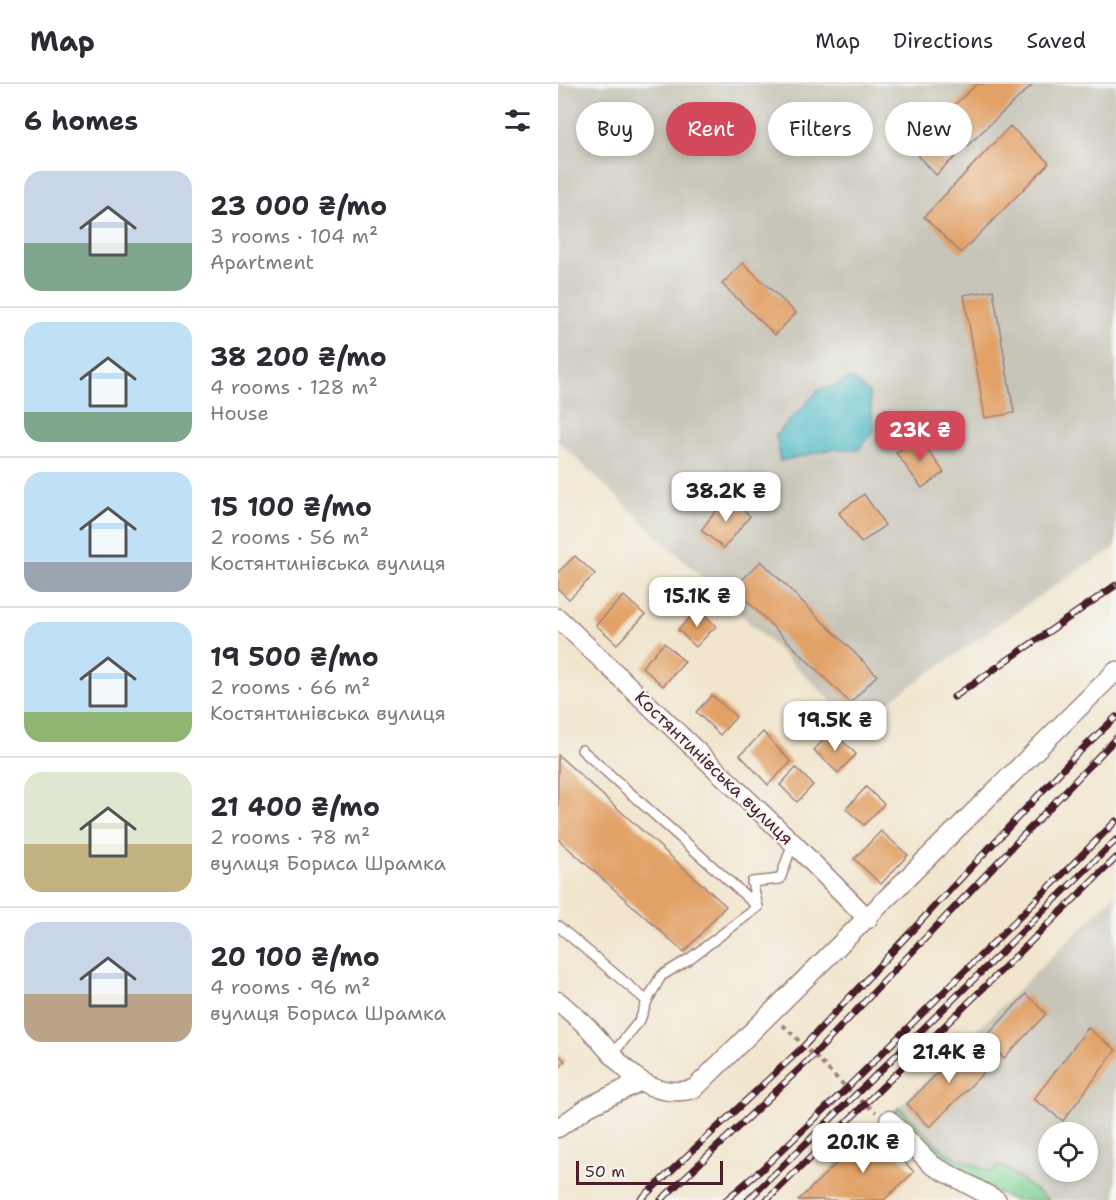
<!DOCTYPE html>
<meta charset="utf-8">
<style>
:root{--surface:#fff;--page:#f7f7f7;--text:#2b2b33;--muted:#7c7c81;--line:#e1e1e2;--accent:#d1495b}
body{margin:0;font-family:"Shantell Sans",sans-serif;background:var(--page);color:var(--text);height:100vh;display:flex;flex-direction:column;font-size:22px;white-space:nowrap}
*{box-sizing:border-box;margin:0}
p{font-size:20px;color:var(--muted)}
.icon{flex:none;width:33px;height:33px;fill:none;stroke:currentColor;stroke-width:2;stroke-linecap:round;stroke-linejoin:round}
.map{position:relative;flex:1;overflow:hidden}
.side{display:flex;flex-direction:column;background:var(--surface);width:558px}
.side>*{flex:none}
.banner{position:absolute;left:18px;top:18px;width:450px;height:54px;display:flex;gap:12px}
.tools{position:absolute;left:480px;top:1038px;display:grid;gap:12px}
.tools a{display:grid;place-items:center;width:60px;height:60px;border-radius:50%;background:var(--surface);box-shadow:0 3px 9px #0003;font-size:30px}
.scale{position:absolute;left:18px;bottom:15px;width:147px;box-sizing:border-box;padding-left:6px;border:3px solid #4a1f2b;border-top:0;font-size:16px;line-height:21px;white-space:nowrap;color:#4a1f2b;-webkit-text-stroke:4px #f6f6f2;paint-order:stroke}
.price{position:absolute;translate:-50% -51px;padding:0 14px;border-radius:12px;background:#fff;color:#222;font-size:20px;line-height:39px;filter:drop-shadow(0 2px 3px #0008)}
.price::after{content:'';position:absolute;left:50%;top:36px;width:18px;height:14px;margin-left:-9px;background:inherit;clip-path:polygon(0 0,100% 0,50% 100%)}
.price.on{background:var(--accent);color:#fff}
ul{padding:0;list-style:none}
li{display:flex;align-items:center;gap:18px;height:150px;padding:0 24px}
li+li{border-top:2px solid var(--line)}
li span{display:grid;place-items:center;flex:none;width:168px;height:120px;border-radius:18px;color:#555}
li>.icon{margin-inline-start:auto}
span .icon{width:72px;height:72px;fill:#fffc;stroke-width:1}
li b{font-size:26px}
h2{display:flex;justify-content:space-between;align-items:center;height:72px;padding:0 24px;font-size:26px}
.pill{padding:0 21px;border-radius:27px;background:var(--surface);box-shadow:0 3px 9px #0003;font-size:21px;line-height:54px}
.pill.on{background:var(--accent);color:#fff}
header{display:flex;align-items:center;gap:36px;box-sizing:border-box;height:84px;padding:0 30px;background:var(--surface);border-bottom:2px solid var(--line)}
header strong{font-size:28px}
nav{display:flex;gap:33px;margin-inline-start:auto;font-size:21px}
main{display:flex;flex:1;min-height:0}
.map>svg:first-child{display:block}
</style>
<header>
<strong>Map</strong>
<nav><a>Map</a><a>Directions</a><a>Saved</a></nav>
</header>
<main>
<section class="side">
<h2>6 homes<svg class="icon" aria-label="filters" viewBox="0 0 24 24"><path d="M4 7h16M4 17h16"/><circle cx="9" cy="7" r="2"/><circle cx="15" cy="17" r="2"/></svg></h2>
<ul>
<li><span style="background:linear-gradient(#c9d6e8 60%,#7fa58c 0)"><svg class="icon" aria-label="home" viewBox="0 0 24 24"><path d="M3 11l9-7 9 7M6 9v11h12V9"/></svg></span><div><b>23 000 ₴/mo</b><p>3 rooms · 104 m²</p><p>Apartment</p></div></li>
<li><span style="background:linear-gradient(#bfe0f5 75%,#7fa58c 0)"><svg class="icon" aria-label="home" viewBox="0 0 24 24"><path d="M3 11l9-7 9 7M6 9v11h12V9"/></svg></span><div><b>38 200 ₴/mo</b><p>4 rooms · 128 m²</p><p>House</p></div></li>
<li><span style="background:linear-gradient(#bfe0f5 75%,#9aa5b1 0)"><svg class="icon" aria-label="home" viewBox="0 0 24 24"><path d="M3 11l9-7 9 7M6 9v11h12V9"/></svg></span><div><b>15 100 ₴/mo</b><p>2 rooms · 56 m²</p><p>Костянтинівська вулиця</p></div></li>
<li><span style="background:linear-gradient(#bfe0f5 75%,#8fb573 0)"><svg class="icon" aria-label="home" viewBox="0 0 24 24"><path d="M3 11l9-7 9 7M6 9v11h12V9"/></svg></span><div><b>19 500 ₴/mo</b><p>2 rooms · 66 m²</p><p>Костянтинівська вулиця</p></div></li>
<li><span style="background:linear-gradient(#dfe7d0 60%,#c2b280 0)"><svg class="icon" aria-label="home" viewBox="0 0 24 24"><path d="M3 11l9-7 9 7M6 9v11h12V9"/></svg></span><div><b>21 400 ₴/mo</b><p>2 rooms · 78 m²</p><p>вулиця Бориса Шрамка</p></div></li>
<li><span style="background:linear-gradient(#c9d6e8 60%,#b9a48a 0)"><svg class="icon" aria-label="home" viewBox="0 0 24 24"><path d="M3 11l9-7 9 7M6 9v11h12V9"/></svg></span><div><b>20 100 ₴/mo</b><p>4 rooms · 96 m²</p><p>вулиця Бориса Шрамка</p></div></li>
</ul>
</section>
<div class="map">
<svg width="558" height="1116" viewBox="0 0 558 1116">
<rect width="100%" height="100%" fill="#f6f6f2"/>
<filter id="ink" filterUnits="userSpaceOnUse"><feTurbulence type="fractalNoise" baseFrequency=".0167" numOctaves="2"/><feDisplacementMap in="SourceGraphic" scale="12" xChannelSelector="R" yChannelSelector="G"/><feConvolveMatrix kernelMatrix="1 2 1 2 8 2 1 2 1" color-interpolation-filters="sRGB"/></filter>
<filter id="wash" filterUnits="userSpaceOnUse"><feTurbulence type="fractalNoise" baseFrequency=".008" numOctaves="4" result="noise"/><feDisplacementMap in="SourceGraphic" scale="24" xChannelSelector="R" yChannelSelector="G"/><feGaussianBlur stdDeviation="1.35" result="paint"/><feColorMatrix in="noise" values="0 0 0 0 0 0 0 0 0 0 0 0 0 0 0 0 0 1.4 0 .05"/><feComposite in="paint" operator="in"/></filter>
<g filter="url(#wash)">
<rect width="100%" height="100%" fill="#f1e5cd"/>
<path fill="#c7c4b8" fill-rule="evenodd" d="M0,0H558V463L487,508L298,640L0,357Z
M558,810V1116H491L441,1080L434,1090L388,1069L341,1023ZM490,1048H530V1088H490Z"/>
<path fill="#7ed193" stroke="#64785f" stroke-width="1.5" d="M341,1023L388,1069L434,1089L441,1080L491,1116H454L376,1077L333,1031Z"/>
<path fill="#4ab8c3" stroke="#4a6c77" stroke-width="1.5" d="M293,294L311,309L316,347L300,366L274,365L222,377L218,351L262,305L278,302Z"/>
<g id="blocks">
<path fill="#e2a166" d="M419,0H475L378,91L352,62Z
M452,42L491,79L403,169L366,133Z
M185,179L238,229L217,251L164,200Z
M435,206L456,329L427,334L406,211Z
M360,353L386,388L364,404L338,369Z
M306,410L327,441L303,459L281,429Z
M169,413L192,432L166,464L143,446Z
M17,472L37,490L11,515L0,505V488Z
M203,477L319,591L292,619L176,504Z
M66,512L87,531L59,560L38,541Z
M140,525L158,542L138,563L120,546Z
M106,559L127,578L105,602L84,583Z
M154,611L178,633L162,651L138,628Z
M274,647L298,670L280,689L256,666Z
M205,648L233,678L210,701L182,671Z
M0,671L168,822L126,868L0,755Z
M238,684L255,701L239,718L222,701Z
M308,703L326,720L306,741L288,725Z
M323,747L350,771L323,800L296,775Z
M468,910L488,930L446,974L426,955Z
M530,944L558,966L505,1037L476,1015Z
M410,958L433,981L372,1043L349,1020Z
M0,970L7,977L0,986Z
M315,1045L356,1088L326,1116H240Z"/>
</g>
</g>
<g filter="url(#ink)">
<use href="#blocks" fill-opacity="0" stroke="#9e827c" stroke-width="1.5"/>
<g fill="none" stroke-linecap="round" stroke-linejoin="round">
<defs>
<path id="lane" d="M24,666L200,823
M0,842L89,917L82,936L53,972
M89,917L103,892L131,875L200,823L194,798L222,795L235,759"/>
<path id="street" d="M0,534L235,759L310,835
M0,917C11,927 24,937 34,948C63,980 87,1017 136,1005L558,587
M331,1036L374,1081L439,1116
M0,1044L30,1023L83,997"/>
</defs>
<use href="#lane" stroke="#9e827c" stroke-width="12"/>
<use href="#street" stroke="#9e827c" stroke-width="21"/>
<path stroke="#9e827c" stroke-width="4" stroke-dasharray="4.5 4.5" stroke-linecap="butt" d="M225,941L298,1013L318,1028"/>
<use href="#lane" stroke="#fff" stroke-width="9"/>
<use href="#street" stroke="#fff" stroke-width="18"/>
<defs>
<path id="rail" d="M396,613L558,501
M82,1116L246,962L517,672L558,633
M103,1116L255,972L558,654
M168,1116L203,1086L289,1004L558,737
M190,1116L558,756
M209,1116L558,774"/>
</defs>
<use href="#rail" stroke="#4a1f2b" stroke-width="7"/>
<use href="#rail" stroke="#f6f6f2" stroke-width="4.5" stroke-dasharray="14" stroke-linecap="butt"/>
</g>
</g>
<g text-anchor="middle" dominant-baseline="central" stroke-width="4.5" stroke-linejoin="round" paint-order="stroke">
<g font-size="18" fill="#4a1f2b" stroke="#f6f6f2">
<text transform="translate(156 684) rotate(44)">Костянтинівська вулиця</text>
</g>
</g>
</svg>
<div class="tools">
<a><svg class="icon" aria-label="locate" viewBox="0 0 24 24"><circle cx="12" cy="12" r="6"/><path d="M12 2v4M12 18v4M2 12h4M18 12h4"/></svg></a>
</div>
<div class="scale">50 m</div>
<b class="price on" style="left:362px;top:378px">23K ₴</b>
<b class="price" style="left:168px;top:439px">38.2K ₴</b>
<b class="price" style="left:139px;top:544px">15.1K ₴</b>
<b class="price" style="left:277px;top:668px">19.5K ₴</b>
<b class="price" style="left:391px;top:1000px">21.4K ₴</b>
<b class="price" style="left:305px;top:1090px">20.1K ₴</b>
<div class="banner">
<a class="pill">Buy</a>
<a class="pill on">Rent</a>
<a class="pill">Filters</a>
<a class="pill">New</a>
</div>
</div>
</main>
